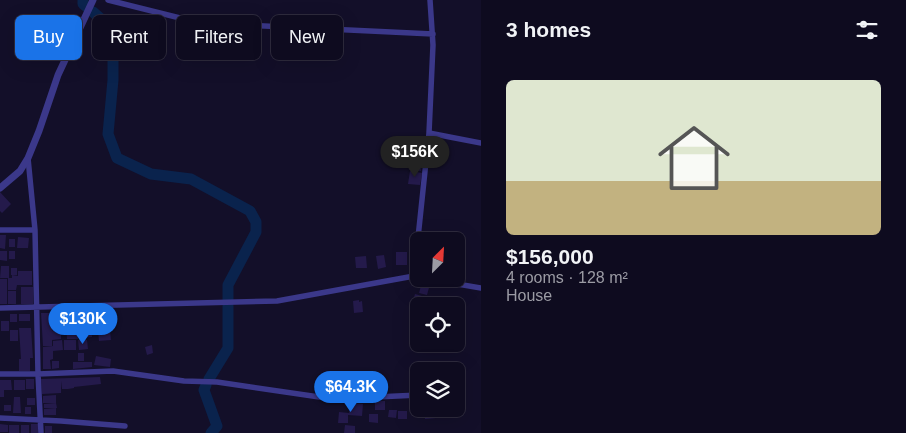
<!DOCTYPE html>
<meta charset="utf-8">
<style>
:root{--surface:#0e0b1f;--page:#1c192c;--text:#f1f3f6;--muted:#9b9ba4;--line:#2e2b3d;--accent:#1a73e8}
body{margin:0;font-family:Helvetica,sans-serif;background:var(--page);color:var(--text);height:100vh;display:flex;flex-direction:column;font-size:19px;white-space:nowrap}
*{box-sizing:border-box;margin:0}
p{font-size:16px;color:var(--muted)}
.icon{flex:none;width:28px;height:28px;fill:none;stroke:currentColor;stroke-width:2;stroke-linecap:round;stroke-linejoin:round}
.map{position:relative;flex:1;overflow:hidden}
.sheet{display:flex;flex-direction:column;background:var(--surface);width:425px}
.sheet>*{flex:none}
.hud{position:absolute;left:15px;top:15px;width:390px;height:45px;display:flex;gap:10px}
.needle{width:32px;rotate:24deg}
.tools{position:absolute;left:410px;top:232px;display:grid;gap:10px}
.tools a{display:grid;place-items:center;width:55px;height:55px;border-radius:8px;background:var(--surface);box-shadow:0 5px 20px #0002,0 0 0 1px var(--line);font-size:25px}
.price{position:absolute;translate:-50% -42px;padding:0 11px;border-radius:18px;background:var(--accent);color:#fff;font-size:16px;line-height:32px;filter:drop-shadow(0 1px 2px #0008)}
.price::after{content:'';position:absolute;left:50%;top:30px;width:15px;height:11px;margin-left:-8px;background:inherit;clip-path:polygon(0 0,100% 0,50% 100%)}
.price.current{background:#222;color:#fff}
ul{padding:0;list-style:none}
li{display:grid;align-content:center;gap:10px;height:265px;padding:0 25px}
li span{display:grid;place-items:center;height:155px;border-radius:8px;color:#555}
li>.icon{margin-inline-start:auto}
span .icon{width:90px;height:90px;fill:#fffc;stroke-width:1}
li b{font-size:21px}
h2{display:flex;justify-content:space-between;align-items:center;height:60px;padding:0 25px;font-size:21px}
.tag{padding:0 18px;border-radius:8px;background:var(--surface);box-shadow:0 5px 20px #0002,0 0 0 1px var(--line);font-size:18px;line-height:45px}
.tag.current{background:var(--accent);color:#fff}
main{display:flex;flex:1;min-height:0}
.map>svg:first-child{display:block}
</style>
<main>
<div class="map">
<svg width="481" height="433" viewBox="0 0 481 433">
<rect width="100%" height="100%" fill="#130f29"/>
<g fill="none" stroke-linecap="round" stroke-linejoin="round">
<path stroke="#0a234d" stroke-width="11" d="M83,0V4L88,8
M93,12L101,19L113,42V80L108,134L117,158L151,174L191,179L250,211L256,222V232L228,285V300
M209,379L228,348V306
M206,385L204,390L217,426L211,433"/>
</g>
<path fill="#241a4b" d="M405,150H422V161H405Z
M410,162L422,163L421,171L409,170Z
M410,171L422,173L420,185L408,184Z
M0,192L11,204L2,213L0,211Z
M0,235H6L5,249L0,248Z
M18,237L29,238L28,248H17Z
M9,239H15V247H9Z
M0,251H7V261L0,260Z
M9,251H15V259H9Z
M396,252H407V265H396Z
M384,255L386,267L378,269L376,256Z
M366,256L367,268H356L355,257Z
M1,266H9V278H0Z
M11,268H17V275H11Z
M18,271H32V285H17L16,290H8V278H12V275L18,276Z
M0,279H7V286H0Z
M422,282L430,284L427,295L419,293Z
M0,286H7V304H0Z
M21,287H33V304H21Z
M8,291H16V304H8Z
M415,294L422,296L419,306L412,304Z
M422,297L429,298L427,306H420Z
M359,300V302L362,301L363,312L354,313L353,301Z
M41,313H49V322H54V330L52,331H61V339L52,340V346H43Z
M10,314H17V322H10Z
M19,314H30V321H19Z
M103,314H113L114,325L104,326Z
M1,321H9V331H1Z
M91,322L92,337L80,338L79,323Z
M66,325H77L78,339H67Z
M19,328H31L33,358H30V371H19V359H21Z
M10,330H18V341H10Z
M110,330L111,340L99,341L98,331Z
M62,340L63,350L53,351V359L50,360L51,369H43V347L53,346V341Z
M64,340H76V350H64Z
M78,340H87L88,349L79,350Z
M152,345L153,353L147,355L145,347Z
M78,353H84V361H78Z
M96,356L111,359L110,367L94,365Z
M52,361H59V368L52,369Z
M73,362H92V367L73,369Z
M100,377L101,384L74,387V388L68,389H62L61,381V393L42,394L41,379Z
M26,379H34V389H26Z
M0,380H11L12,390H4V397H0Z
M14,380H25V390H14Z
M56,395V403H43V396Z
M14,397H20L21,413H13Z
M27,398H35V405H27Z
M375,401H385V410H375Z
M56,403L57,408H44V404Z
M350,403L363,404L362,416L348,415V423H338L339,412L349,413Z
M4,405H11V411H4Z
M25,407H31V414H25Z
M56,408V415H44V409Z
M425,409H435L436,418L425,419Z
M389,410H397L396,418L388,417Z
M398,411H407V419H398Z
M369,414H378V423L369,422Z
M0,424L8,425V432H0Z
M31,424H38V433H31Z
M9,425H19V433H9Z
M21,425H29V433H21Z
M345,425L355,426V433H344Z
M45,426H52V433H45Z"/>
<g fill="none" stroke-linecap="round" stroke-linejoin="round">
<path stroke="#3b388a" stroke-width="5.5" d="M108,0L200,23L433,34
M429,133L433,45L430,0
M28,158L35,230L38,374L113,371L184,381L217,382L333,399L419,395
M0,230H35
M414,276L429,133L481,143
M428,279L481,288
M0,308L277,301L414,276L419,277
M0,374H38L41,433
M0,418L61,421L125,426"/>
<path stroke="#3b388a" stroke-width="7" d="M0,188L20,171L28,158L39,131L58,75L93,0"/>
</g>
</svg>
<div class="tools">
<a><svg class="needle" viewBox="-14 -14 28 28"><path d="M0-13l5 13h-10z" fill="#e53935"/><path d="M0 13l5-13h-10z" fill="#9b9ba4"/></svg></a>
<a><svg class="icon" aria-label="locate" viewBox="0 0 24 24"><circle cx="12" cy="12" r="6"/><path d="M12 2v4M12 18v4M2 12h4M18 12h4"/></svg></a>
<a><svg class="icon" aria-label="layers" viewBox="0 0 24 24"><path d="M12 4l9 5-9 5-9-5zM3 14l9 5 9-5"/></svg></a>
</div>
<b class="price current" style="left:415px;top:178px">$156K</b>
<b class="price" style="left:83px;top:345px">$130K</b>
<b class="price" style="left:351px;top:413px">$64.3K</b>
<div class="hud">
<a class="tag current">Buy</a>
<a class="tag">Rent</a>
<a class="tag">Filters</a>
<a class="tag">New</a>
</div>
</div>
<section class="sheet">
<h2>3 homes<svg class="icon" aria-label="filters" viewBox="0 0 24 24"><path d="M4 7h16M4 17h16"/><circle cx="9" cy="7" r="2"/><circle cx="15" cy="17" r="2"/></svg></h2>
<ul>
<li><span style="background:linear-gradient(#dfe7d0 65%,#c2b280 0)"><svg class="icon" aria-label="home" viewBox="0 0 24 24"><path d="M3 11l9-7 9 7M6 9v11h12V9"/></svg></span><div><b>$156,000</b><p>4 rooms · 128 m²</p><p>House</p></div></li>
</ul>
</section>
</main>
